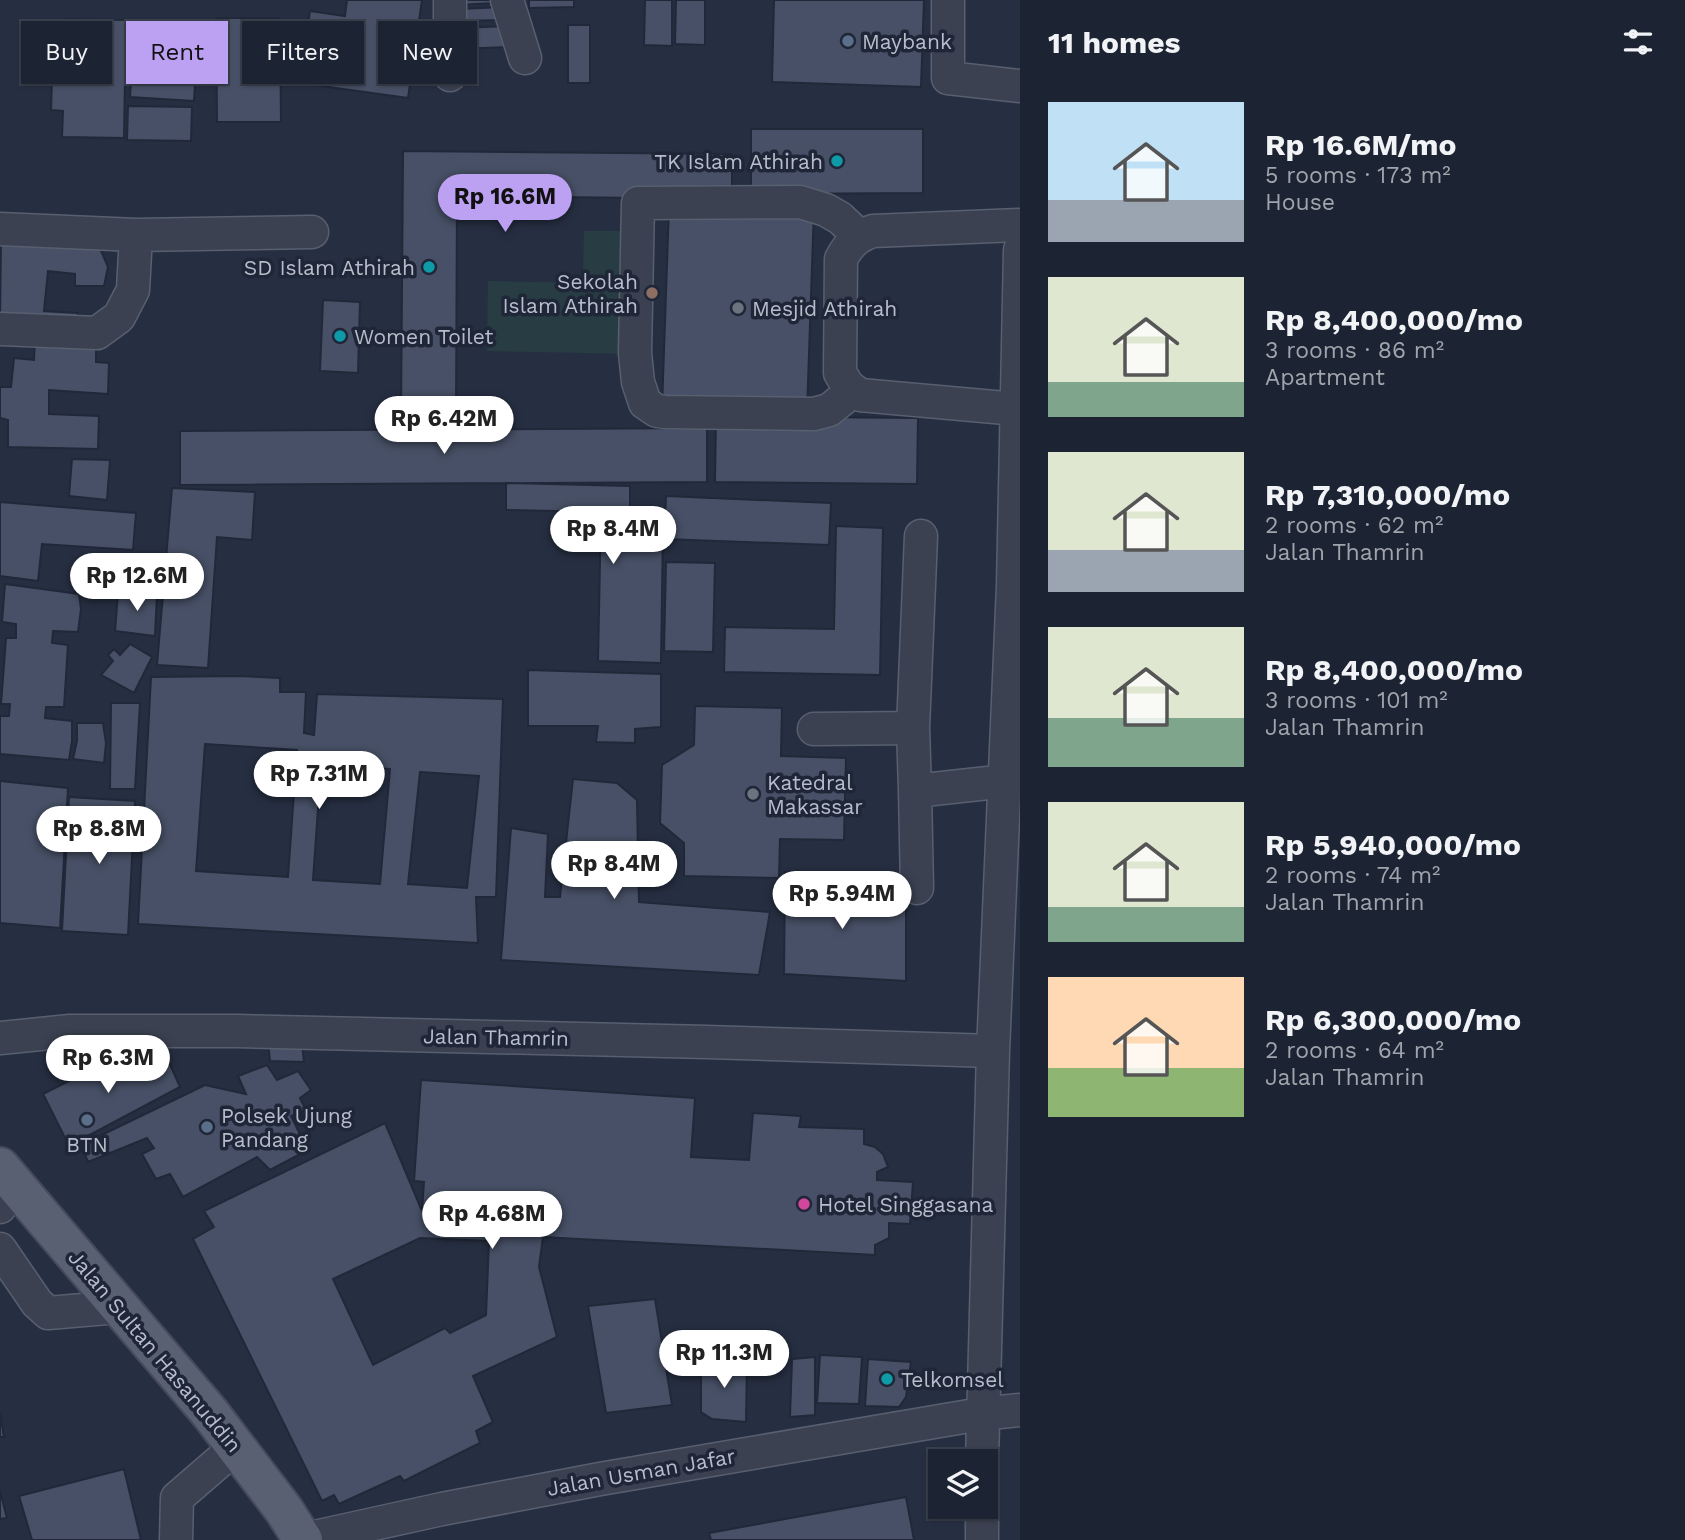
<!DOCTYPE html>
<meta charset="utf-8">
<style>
:root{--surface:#1c2332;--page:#292f3e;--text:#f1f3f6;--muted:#a0a4ac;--line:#3a404d;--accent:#bca0f2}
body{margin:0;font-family:"Work Sans",sans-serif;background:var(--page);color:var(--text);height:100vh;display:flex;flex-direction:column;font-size:26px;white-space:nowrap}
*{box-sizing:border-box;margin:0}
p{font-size:23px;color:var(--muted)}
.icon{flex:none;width:38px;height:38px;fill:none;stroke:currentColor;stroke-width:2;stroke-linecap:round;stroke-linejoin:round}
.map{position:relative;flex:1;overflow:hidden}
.panel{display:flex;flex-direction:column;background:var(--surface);width:665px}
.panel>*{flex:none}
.hud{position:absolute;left:21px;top:21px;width:665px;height:63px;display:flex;gap:14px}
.buttons{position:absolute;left:928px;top:1449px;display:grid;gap:14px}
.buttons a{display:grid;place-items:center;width:70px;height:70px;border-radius:0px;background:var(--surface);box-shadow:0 2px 5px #0004,0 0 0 2px var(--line);font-size:35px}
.price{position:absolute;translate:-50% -60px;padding:0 16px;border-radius:24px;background:#fff;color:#222;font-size:23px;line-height:46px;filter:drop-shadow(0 2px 4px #0008)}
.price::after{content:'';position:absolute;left:50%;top:42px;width:21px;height:16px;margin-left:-10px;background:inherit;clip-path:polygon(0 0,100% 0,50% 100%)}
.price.on{background:var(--accent);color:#111}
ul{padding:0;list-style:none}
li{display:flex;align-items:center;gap:21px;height:175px;padding:0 28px}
li span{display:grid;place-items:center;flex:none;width:196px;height:140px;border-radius:0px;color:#555}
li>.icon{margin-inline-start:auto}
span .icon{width:84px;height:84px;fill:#fffc;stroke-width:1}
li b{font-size:30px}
h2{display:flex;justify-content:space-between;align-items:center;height:84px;padding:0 28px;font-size:30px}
.chip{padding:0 24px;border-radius:0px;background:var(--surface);box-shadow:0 2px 5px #0004,0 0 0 2px var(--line);font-size:24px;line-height:63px}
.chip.on{background:var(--accent);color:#111}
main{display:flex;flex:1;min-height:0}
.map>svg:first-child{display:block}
</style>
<main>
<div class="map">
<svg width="1020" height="1540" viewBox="0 0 1020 1540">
<rect width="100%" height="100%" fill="#262f42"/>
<path fill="#283c43" d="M584,231H633L632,276L583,275Z
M488,281L635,284L634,354L487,351Z"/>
<path fill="#475066" stroke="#212839" stroke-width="2" fill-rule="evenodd" d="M347,0H422L408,98L300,83L310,11L345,16Z
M455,0H497V3L455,5Z
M529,0H574V7L529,8Z
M645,0H672V46L644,45Z
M676,0H705V45L675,44Z
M774,0H924L921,87L772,82Z
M503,7L504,20L459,21L458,9Z
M216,18H280L281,122H217Z
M66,19L126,20L124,138L62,137L63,111L51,110L53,45H65Z
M130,24H148V50H130Z
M568,25H590V83H568Z
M509,26L510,47L456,49V28Z
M132,63L196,67L194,101L130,97Z
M128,106L192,107L191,141L127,140Z
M751,129H923V193L751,194Z
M403,151L732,154V199L457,196L456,416L401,415Z
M669,206L814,209L807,412L662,408Z
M1,238L99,246L108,267L104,286H75V274L48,271L44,311L78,313L77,326L0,320Z
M323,300L360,302L358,373L320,371Z
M35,337L96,341V362L109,363L108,394L49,390V414L99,416L98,449L8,447V420L0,418V387H11L14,358L34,360Z
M716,416L918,418L917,484L715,482Z
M707,428V482L180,485V431Z
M72,459L110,460L107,500L69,496Z
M506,483L630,486V529L663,530L661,663L598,661L601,512L506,510Z
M172,488L255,492L252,540L217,537L208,668L157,665Z
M666,496L831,503L829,545L664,539Z
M0,502L136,513L133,550L42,544L38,581L0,576Z
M836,526L883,528L880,675L724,672L725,627L834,629Z
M666,562L715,563L713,652L664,651Z
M5,584L79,594L81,609L78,632L53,631L52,643L68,645L64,707H46L45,718L72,721V741L69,760L0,754V716H9L10,704H1L6,638H16V624L2,622Z
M118,593H157L155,636L115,631Z
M130,644L152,657L134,693L101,675L113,661L108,655L114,649L120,655Z
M528,670L661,674V727L635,729V743L596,742L598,726H528Z
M239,676L280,678V692H306L304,733L314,735L317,694L503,699L496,897H476L478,943L138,924L151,677ZM205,744L297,750L288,877L196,871ZM321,766L390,769L380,884L313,880ZM420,772L479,776L467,888L408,884Z
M111,703H140L135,789H110Z
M695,706L782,708L781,756L846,758L844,840L780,839L779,878L684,876V843L660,823L662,765L694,745Z
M77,723H103L106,743L104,763L73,759L77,741Z
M573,779L617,783L637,800L639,902L770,912L759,975L501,960L511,828L548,834L545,897H560Z
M0,781L68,788L60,928L0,923Z
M69,797L135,801L128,935L62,931Z
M785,872L846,877L847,901L906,899V981L784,974Z
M268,1042L302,1044L304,1062L270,1061Z
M128,1051L135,1063L147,1056L155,1069L169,1062L180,1087L69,1146L43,1094Z
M267,1065L277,1080L298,1071L311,1090L300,1098L306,1110L291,1116L308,1150L270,1170L257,1157L183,1197L170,1174L156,1179L142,1154L154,1148L147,1138L88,1162L81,1145L205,1085L246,1094L238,1076Z
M421,1080L695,1098L691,1157L749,1160L753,1113L801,1116L799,1127L864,1129V1144L875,1147L883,1154L888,1167L877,1172V1180L913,1182L910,1224L889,1223V1238L875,1245V1255L543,1237L539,1267L557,1337L473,1376L493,1422L476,1431L480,1443L404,1481L400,1476L339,1504L334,1495L322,1501L193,1239L214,1227L204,1211L385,1123L422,1211L424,1182L414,1181ZM420,1238L489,1241L486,1315L450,1333L445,1328L373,1365L333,1279Z
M655,1299L672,1405L606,1413L588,1306Z
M820,1355L862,1357L859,1404L817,1403Z
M815,1357V1415L790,1417L792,1359Z
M701,1359L747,1361L746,1422L712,1419L701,1412Z
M868,1359L911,1362L906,1397L899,1407L865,1406Z
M0,1413L4,1437H0Z
M124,1469L141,1540H32L19,1496Z
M0,1491L7,1518L0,1519Z
M906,1497L914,1540H711L709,1533Z"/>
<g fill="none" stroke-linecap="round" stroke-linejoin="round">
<defs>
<path id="minor" d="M507,0L525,58
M948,0V78L1020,86
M450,75V0
M0,229L136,235L133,290L119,317L97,333L0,329
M136,235L312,232
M853,391L829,410L814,414L665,412L657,411L645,403L638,382L635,353L638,203L800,202L826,210L840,218L859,236
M1017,409L860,395L848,386L840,373L841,259C849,244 857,236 873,231L1020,225
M913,728L921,536
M814,729L913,728L915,791L1006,781
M915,791L917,888
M0,1038L70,1031H237L707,1042L993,1051
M0,1207L12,1180
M0,1249L37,1303L48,1313L119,1307
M982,1461L993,1051L1013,585L1020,250
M982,1507V1540
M176,1540L177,1498L236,1447
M301,1540L442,1509L600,1479L981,1414L1020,1410"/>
<path id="major" d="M0,1167L210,1413L284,1510L303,1540"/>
</defs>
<use href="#minor" stroke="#585f6f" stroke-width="35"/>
<use href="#major" stroke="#444a5b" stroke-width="42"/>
<use href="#minor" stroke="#3b4151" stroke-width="32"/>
<use href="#major" stroke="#596071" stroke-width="38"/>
</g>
<g fill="#5c6f8a" stroke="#1f2637" stroke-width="2.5">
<circle cx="848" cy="41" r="7"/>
<circle cx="87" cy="1120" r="7"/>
<circle cx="207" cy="1127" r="7"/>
</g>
<g fill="#0f9aa8" stroke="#1f2637" stroke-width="2.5">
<circle cx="837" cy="161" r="7"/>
<circle cx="429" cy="267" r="7"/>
<circle cx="340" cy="336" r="7"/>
<circle cx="887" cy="1379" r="7"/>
</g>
<circle fill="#8d6e63" stroke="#1f2637" stroke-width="2.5" cx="652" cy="293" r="7"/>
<g fill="#6b7280" stroke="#1f2637" stroke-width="2.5">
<circle cx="738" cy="308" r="7"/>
<circle cx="753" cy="794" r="7"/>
</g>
<circle fill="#d1479c" stroke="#1f2637" stroke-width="2.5" cx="804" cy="1204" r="7"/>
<g text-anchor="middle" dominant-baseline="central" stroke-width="7" stroke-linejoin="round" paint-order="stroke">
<g font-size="21" fill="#b7bdcb" stroke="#1f2637" text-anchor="start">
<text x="862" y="41">Maybank</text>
<text x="823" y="161" text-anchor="end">TK Islam Athirah</text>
<text x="415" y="267" text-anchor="end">SD Islam Athirah</text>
<text x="638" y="281" text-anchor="end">Sekolah<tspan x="638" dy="24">Islam Athirah</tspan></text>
<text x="752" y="308">Mesjid Athirah</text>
<text x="354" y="336">Women Toilet</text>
<text x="767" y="782">Katedral<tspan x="767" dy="24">Makassar</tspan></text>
<text x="221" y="1115">Polsek Ujung<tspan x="221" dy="24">Pandang</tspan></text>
<text x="87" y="1144" text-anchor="middle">BTN</text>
<text x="818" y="1204">Hotel Singgasana</text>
<text x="901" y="1379">Telkomsel</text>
</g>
<g font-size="21" fill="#b7bdcb" stroke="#1f2637">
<text transform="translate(496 1037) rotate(1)">Jalan Thamrin</text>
<text transform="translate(155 1351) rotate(50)">Jalan Sultan Hasanuddin</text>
<text transform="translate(641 1472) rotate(-10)">Jalan Usman Jafar</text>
</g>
</g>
</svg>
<div class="buttons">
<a><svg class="icon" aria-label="layers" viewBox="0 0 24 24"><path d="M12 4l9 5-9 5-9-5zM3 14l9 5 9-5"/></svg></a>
</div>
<b class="price on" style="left:505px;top:234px">Rp 16.6M</b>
<b class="price" style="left:444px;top:456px">Rp 6.42M</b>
<b class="price" style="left:613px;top:566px">Rp 8.4M</b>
<b class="price" style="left:137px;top:613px">Rp 12.6M</b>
<b class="price" style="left:319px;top:811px">Rp 7.31M</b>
<b class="price" style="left:99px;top:866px">Rp 8.8M</b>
<b class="price" style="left:614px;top:901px">Rp 8.4M</b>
<b class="price" style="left:842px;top:931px">Rp 5.94M</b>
<b class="price" style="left:108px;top:1095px">Rp 6.3M</b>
<b class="price" style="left:492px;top:1251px">Rp 4.68M</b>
<b class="price" style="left:724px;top:1390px">Rp 11.3M</b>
<div class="hud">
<a class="chip">Buy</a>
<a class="chip on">Rent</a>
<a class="chip">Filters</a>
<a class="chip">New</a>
</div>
</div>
<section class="panel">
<h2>11 homes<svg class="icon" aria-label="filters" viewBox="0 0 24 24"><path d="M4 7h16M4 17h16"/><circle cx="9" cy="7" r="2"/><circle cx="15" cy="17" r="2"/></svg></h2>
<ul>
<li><span style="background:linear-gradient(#bfe0f5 70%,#9aa5b1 0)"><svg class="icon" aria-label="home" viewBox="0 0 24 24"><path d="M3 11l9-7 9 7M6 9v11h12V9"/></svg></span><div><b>Rp 16.6M/mo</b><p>5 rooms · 173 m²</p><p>House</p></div></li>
<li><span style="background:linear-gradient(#dfe7d0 75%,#7fa58c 0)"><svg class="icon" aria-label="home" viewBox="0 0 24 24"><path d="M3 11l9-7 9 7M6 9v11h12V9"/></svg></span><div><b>Rp 8,400,000/mo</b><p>3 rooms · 86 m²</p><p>Apartment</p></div></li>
<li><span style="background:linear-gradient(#dfe7d0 70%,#9aa5b1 0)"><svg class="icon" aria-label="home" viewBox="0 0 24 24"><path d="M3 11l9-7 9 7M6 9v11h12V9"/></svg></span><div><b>Rp 7,310,000/mo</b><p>2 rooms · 62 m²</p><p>Jalan Thamrin</p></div></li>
<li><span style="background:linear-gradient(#dfe7d0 65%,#7fa58c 0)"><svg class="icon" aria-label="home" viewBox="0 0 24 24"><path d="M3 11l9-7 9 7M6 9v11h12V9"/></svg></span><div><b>Rp 8,400,000/mo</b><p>3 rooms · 101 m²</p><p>Jalan Thamrin</p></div></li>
<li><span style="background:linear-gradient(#dfe7d0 75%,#7fa58c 0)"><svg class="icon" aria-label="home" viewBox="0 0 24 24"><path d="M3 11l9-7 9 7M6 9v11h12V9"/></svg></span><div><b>Rp 5,940,000/mo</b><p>2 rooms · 74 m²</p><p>Jalan Thamrin</p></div></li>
<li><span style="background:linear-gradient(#ffd9b3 65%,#8fb573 0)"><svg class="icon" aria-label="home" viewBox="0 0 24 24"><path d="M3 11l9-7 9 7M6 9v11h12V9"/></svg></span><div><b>Rp 6,300,000/mo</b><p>2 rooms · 64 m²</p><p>Jalan Thamrin</p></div></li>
</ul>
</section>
</main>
